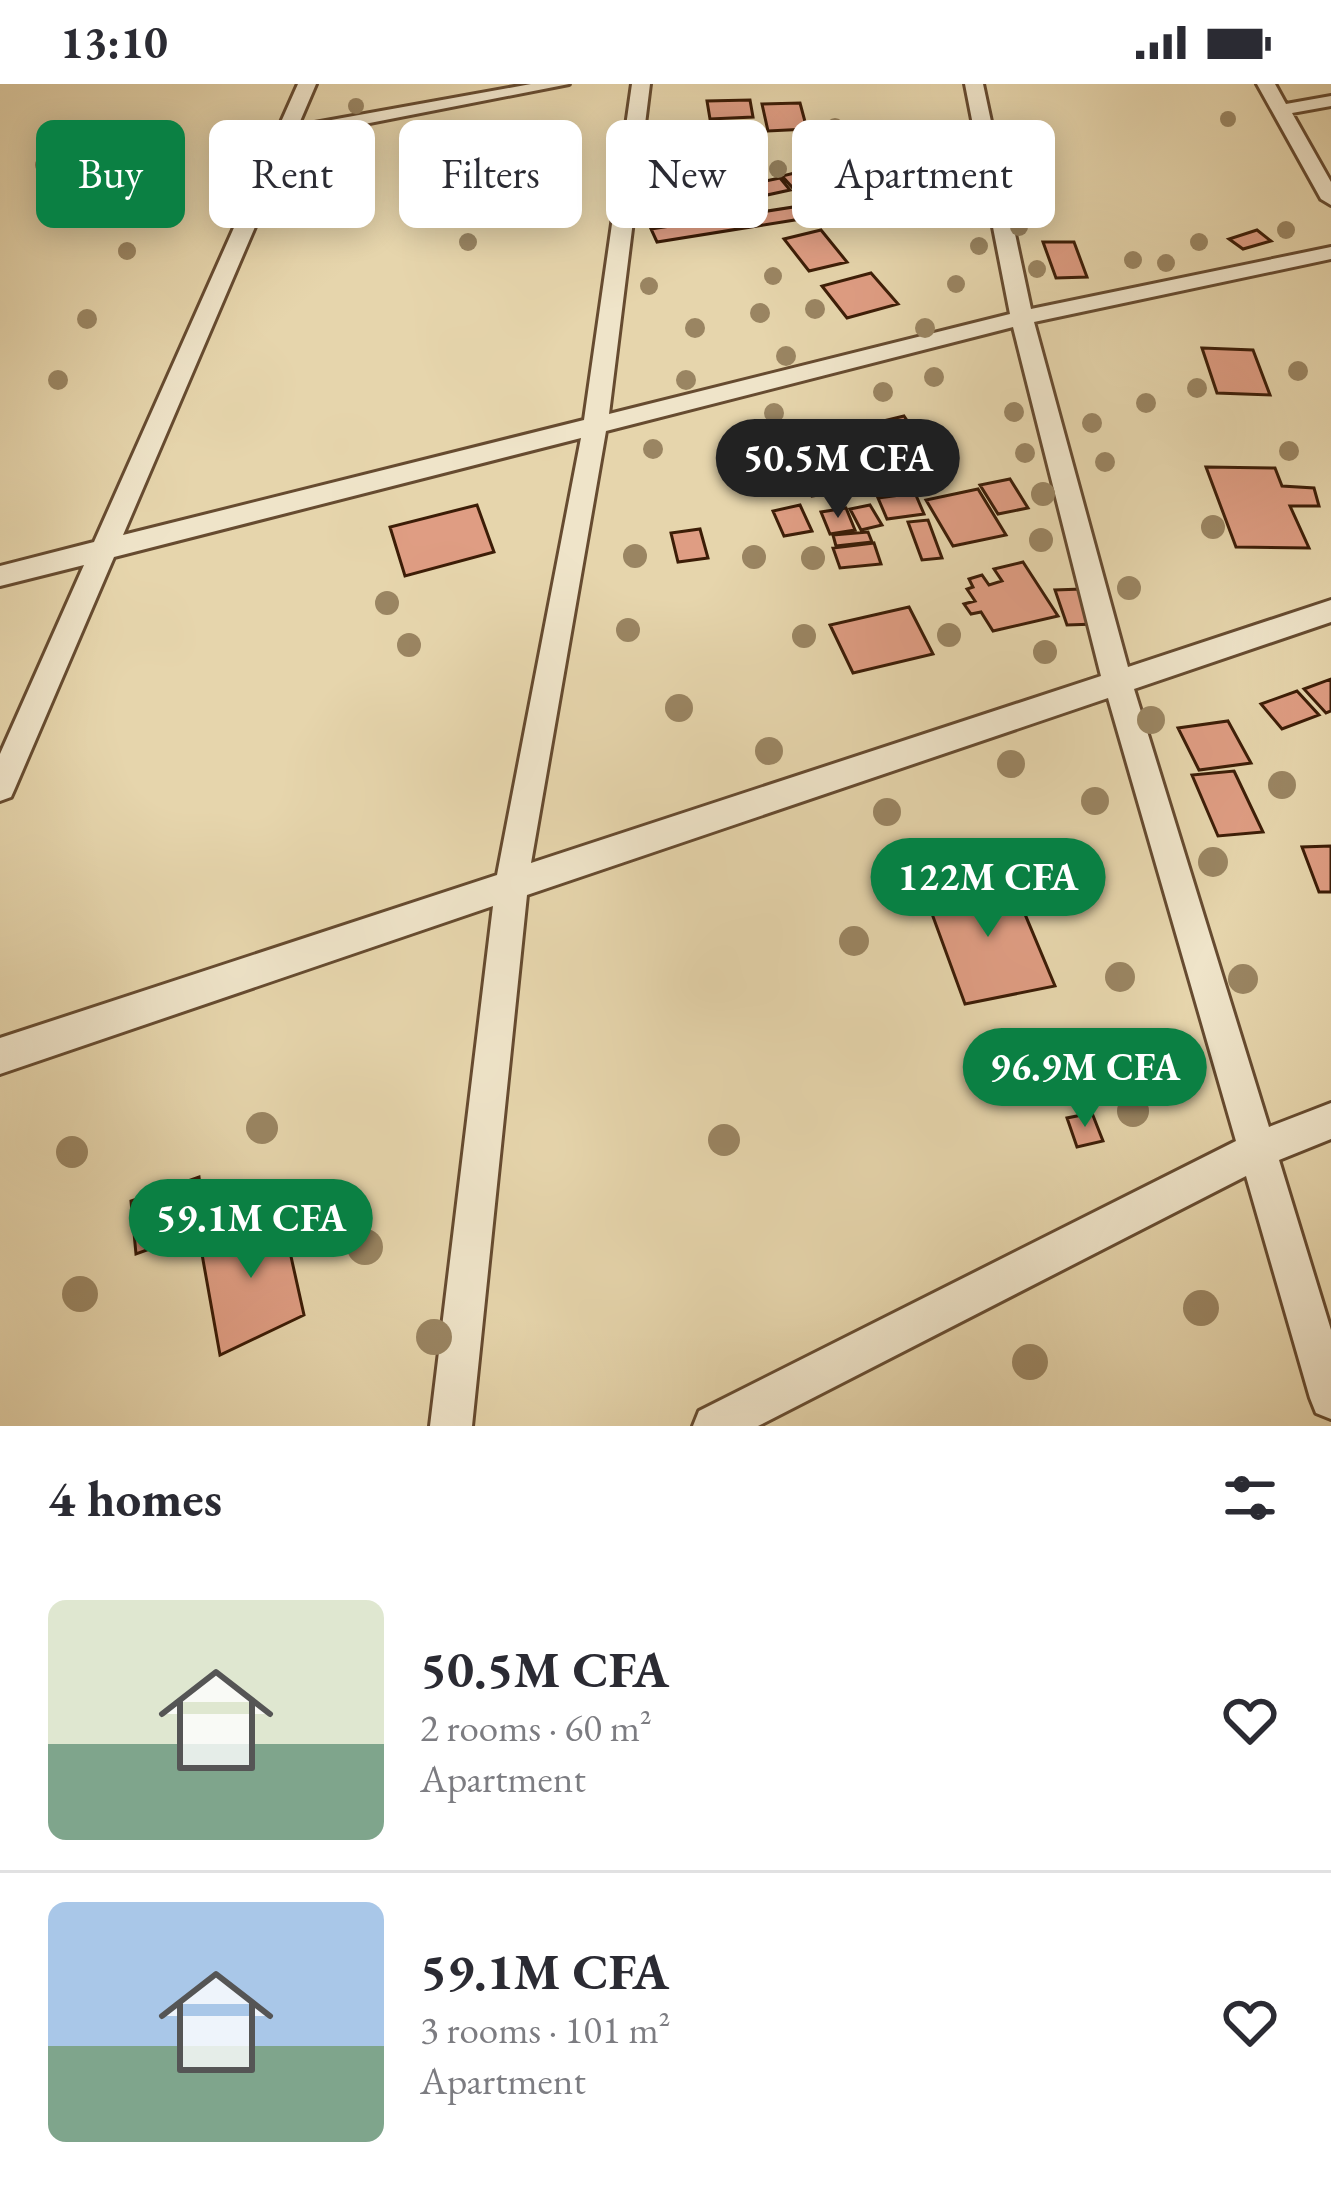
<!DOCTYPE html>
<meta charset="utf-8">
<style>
:root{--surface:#fff;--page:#f2f2f3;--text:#2b2b33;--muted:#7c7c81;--line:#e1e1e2;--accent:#0b8043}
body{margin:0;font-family:"EB Garamond",serif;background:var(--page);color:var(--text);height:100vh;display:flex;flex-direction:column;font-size:45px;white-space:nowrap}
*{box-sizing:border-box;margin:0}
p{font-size:39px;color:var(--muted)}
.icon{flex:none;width:66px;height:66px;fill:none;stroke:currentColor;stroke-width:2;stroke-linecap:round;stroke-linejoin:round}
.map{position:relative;height:1342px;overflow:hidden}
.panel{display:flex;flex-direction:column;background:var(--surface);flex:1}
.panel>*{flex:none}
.hud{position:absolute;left:36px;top:36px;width:1260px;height:108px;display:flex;gap:24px}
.price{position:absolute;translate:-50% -102px;padding:0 27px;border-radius:42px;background:var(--accent);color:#fff;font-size:39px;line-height:78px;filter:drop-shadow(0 3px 6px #0008)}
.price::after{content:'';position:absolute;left:50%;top:72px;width:36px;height:27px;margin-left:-18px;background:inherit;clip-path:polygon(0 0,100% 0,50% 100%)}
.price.on{background:#222;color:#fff}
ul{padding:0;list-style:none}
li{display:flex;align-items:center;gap:36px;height:300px;padding:0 48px}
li+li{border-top:3px solid var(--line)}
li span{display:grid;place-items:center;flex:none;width:336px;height:240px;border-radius:18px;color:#555}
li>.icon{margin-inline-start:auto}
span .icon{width:144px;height:144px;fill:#fffc;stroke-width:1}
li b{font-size:51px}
h2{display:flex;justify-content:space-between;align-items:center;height:144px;padding:0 48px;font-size:51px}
.tag{padding:0 42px;border-radius:18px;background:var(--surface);box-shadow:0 6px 30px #0003;font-size:42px;line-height:108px}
.tag.on{background:var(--accent);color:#fff}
.status{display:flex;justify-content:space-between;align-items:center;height:84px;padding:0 60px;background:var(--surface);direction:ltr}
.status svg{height:33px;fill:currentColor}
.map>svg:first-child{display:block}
</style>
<div class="status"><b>13:10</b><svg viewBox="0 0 49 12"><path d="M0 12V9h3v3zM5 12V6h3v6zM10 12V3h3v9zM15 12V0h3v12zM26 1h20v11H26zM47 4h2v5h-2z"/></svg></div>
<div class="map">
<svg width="1331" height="1342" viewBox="0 0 1331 1342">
<rect width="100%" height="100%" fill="#e6d5ac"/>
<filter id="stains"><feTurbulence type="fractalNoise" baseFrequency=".00167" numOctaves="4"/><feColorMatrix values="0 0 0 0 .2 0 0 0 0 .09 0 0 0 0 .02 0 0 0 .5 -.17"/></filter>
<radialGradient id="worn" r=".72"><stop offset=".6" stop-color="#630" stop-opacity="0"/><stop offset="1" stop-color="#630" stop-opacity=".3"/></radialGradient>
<path fill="#df9d83" stroke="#3c1d07" stroke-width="3" d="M750,16L753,33L710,35L707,17Z
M800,19L807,45L768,47L762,20Z
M803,87L831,118L810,123L782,92Z
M780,94L790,106L666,133L658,120Z
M950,98L959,110L892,120L884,107Z
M158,104L164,129L123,137L119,112Z
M878,109L888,121L835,134L825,122Z
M800,122L807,134L657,158L651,145Z
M821,146L847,178L809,187L784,155Z
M1257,146L1271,157L1243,165L1229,155Z
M1043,158H1074L1087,193L1056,194Z
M871,189L898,220L847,234L822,202Z
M1202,264L1253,266L1270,311L1217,309Z
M904,332L939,383L875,399L842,347Z
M836,351L861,404L812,412L789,358Z
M1206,383L1275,384L1282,402L1314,404L1319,422H1290L1309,464L1236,463Z
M1010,395L1028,424L998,430L980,401Z
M978,405L1006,451L953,462L926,416Z
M915,409L924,430L887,435L878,414Z
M477,421L494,468L405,492L390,443Z
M800,421L812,447L784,452L773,427Z
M870,421L882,441L861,446L850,425Z
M846,424L855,446L830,450L821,428Z
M928,436L942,474L922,476L908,438Z
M700,445L708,474L678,478L671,449Z
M868,448L872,458L836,462L833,451Z
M874,459L881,480L840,484L833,464Z
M1023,478L1058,532L993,547L981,528L971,530L964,520L975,517L967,505L973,503L969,495L982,491L989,501L1002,497L994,485Z
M1082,505L1095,540L1067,541L1055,506Z
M909,523L933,570L853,589L830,541Z
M1331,595V627L1326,629L1304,605Z
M1297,607L1319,631L1282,645L1261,620Z
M1228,637L1251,679L1199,686L1178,644Z
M1234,687L1263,748L1218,752L1192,691Z
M1331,762V808H1319L1302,763Z
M1009,792L1055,902L965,920L924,808Z
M1087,979L1094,1003L1067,1005L1060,981Z
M1092,1029L1103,1057L1077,1063L1067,1034Z
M199,1093L205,1145L136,1170L131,1117Z
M280,1123L304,1231L220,1271L200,1159Z"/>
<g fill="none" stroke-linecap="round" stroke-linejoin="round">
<defs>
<path id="minor" d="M298,0H316L298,42L531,0H569L293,54L123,451L584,336L632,0H650L609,330L1010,230L965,0H983L1031,225L1331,163V175L1034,238L1128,583L1331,516V538L1134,605L1269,1043L1331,1019V1055L1279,1076L1331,1246V1335L1316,1329L1310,1314L1246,1092L758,1342H693L699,1327L1236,1057L1108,614L527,811L472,1342H430L493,822L0,990V954L497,791L581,354L114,473L15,704L11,713L0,717V670L84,481L0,502V482L94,458ZM1013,243L1101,592L531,779L606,347Z
M1257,0H1275L1286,20L1331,12V22L1292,29L1331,98V121L1321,115Z"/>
</defs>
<use href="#minor" stroke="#664b30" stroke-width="6"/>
<use href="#minor" fill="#efe4c9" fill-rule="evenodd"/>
</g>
<g fill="#9a8562">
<circle cx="356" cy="22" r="8"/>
<circle cx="1228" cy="35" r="8"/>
<circle cx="835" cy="43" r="9"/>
<circle cx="740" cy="46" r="9"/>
<circle cx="657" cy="51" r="9"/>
<circle cx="175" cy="55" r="9"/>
<circle cx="854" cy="68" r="9"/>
<circle cx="44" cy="81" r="9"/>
<circle cx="778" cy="85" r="9"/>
<circle cx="657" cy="90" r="9"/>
<circle cx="221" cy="114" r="9"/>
<circle cx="966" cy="121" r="9"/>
<circle cx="925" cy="128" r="9"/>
<circle cx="1019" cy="143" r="9"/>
<circle cx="1286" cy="146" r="9"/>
<circle cx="468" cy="158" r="9"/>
<circle cx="1199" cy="158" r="9"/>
<circle cx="979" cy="162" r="9"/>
<circle cx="127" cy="167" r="9"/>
<circle cx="1133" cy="176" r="9"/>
<circle cx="1166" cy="179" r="9"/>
<circle cx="1037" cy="185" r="9"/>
<circle cx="773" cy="192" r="9"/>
<circle cx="956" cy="200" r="9"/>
<circle cx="649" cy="202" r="9"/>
<circle cx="815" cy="225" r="10"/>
<circle cx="760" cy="229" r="10"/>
<circle cx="87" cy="235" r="10"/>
<circle cx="695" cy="244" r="10"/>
<circle cx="925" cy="244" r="10"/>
<circle cx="786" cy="272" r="10"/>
<circle cx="1298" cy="287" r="10"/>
<circle cx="934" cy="293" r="10"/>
<circle cx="58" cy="296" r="10"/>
<circle cx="686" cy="296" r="10"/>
<circle cx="1197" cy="304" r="10"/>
<circle cx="883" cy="308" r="10"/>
<circle cx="1146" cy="319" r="10"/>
<circle cx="1014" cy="328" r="10"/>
<circle cx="774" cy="329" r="10"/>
<circle cx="1092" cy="339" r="10"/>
<circle cx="653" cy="365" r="10"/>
<circle cx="1289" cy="367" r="10"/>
<circle cx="1025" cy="369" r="10"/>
<circle cx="1105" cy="378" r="10"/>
<circle cx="1043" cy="410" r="12"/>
<circle cx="1213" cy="443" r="12"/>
<circle cx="1041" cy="456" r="12"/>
<circle cx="635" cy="472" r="12"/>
<circle cx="754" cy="473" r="12"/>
<circle cx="813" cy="474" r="12"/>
<circle cx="1129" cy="504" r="12"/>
<circle cx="387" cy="519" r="12"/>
<circle cx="628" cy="546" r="12"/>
<circle cx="949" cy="551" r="12"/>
<circle cx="804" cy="552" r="12"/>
<circle cx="409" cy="561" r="12"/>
<circle cx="1045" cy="568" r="12"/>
<circle cx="679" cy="624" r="14"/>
<circle cx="1151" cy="636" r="14"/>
<circle cx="769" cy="667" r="14"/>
<circle cx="1011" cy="680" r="14"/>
<circle cx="1282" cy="701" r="14"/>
<circle cx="1095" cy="717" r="14"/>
<circle cx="887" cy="728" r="14"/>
<circle cx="937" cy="776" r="15"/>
<circle cx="1213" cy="778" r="15"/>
<circle cx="854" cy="857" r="15"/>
<circle cx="1120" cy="893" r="15"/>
<circle cx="1243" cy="895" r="15"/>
<circle cx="1133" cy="1027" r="16"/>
<circle cx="262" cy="1044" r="16"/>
<circle cx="724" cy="1056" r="16"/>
<circle cx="72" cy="1068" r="16"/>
<circle cx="365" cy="1163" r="18"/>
<circle cx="80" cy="1210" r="18"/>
<circle cx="1201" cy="1224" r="18"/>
<circle cx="434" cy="1253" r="18"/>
<circle cx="1030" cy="1278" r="18"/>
</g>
<rect width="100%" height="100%" filter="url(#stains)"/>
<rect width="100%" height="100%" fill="url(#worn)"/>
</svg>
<b class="price on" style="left:838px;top:437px">50.5M CFA</b>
<b class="price" style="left:988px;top:856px">122M CFA</b>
<b class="price" style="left:1085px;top:1046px">96.9M CFA</b>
<b class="price" style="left:251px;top:1197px">59.1M CFA</b>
<div class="hud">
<a class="tag on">Buy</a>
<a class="tag">Rent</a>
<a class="tag">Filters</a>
<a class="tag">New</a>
<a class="tag">Apartment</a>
</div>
</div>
<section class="panel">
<h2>4 homes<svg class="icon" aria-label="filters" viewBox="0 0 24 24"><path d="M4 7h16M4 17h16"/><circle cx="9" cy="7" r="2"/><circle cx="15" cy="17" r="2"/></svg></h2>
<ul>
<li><span style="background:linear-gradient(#dfe7d0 60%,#7fa58c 0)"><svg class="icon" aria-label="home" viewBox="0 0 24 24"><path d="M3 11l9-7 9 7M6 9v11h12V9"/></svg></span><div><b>50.5M CFA</b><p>2 rooms · 60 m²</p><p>Apartment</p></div><svg class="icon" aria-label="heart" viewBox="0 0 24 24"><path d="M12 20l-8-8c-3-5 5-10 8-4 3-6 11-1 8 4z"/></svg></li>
<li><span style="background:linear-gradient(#a9c7e8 60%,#7fa58c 0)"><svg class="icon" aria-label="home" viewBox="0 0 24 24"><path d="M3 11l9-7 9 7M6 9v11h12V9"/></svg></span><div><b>59.1M CFA</b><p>3 rooms · 101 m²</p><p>Apartment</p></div><svg class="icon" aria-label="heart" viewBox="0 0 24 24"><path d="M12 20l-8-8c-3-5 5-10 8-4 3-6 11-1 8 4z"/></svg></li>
</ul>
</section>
